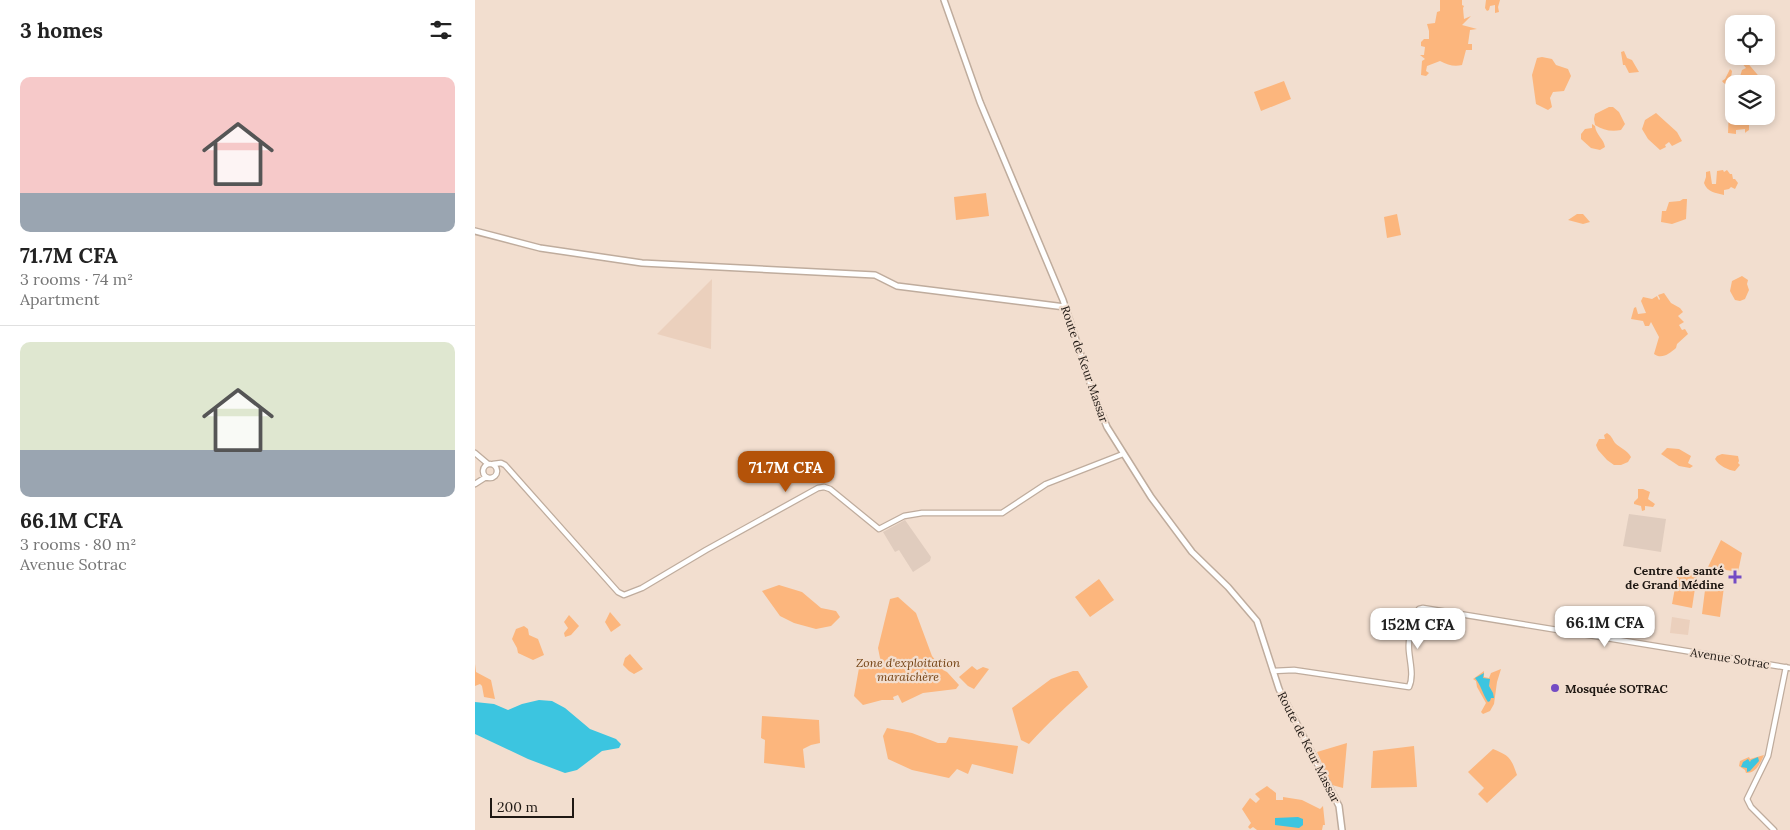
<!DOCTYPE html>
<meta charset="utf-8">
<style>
:root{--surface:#fff;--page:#f6f6f6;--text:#222;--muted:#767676;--line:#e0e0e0;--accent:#b45309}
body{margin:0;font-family:Lora,serif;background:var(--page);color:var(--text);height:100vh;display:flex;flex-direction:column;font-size:19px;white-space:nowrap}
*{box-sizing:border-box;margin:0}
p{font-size:16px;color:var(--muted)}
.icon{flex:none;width:28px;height:28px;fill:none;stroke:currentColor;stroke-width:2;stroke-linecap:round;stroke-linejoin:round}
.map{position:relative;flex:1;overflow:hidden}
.panel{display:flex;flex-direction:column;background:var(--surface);width:475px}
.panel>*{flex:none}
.controls{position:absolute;left:1250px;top:15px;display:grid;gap:10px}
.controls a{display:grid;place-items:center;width:50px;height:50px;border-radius:10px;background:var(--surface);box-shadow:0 2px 8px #0003;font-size:25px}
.scale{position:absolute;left:15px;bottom:12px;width:84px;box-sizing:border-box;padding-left:5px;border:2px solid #1f1813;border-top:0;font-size:14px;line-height:18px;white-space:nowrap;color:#1f1813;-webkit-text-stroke:4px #f2decf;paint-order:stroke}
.price{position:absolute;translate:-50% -42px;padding:0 11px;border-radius:10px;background:#fff;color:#222;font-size:16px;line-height:32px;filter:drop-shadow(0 1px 2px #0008)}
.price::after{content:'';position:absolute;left:50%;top:30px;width:15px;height:11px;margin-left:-8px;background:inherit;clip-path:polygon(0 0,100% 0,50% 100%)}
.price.current{background:var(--accent);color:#fff}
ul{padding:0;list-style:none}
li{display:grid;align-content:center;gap:10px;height:265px;padding:0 20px}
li+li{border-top:1px solid var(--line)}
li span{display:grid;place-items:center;height:155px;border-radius:10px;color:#555}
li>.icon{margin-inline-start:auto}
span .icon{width:90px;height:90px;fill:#fffc;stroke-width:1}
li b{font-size:21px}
h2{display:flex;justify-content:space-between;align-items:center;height:60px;padding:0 20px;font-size:21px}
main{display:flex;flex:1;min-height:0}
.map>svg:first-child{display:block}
</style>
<main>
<section class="panel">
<h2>3 homes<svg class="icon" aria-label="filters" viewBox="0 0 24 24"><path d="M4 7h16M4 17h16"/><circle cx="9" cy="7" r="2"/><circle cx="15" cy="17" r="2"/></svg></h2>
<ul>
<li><span style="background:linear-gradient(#f6c9c9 75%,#9aa5b1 0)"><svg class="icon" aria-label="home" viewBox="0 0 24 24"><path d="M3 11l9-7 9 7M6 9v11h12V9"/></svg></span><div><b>71.7M CFA</b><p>3 rooms · 74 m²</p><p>Apartment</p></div></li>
<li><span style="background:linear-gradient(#dfe7d0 70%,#9aa5b1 0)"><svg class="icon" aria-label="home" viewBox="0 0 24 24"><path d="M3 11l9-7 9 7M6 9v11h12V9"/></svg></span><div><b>66.1M CFA</b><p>3 rooms · 80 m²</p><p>Avenue Sotrac</p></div></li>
</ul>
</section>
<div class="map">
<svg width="1315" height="830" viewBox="0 0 1315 830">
<rect width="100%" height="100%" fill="#f2decf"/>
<path fill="#ebd0bd" d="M237,279L236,349L182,334Z
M1197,617L1215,620L1213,635L1195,633Z"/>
<path fill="#e0ccbe" d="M1154,514L1191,519L1186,552L1148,546Z
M430,520L456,557L455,561L438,572L424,550L420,552L408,532Z"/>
<path fill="#fcb67d" d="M965,0H987V5L989,6L988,8L989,19L996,16L987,25L1002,29L995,30L993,44H997V50H991L987,65C979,67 973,65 965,61L952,66L951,71L954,73L951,76L946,75L947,61L950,59L945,55H949L950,47L946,46V42L949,39H954V31L952,24L960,23L962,12L965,11Z
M1011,0H1025L1023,7L1024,12L1020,13V5L1015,6L1014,10L1012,11L1010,8Z
M1149,51L1152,58L1157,60L1164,72L1154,73L1150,65H1148L1146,52Z
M1067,57L1077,59L1081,65L1093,69L1096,76L1089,91L1078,92L1075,98L1077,107L1073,110L1061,104L1057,75L1062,58Z
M1270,60L1288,81L1281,84L1256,83L1255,85C1252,85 1249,84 1247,81L1250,79L1255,69L1257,71L1256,78L1264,80L1267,70L1271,68L1266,62Z
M809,81L816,99L786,111L779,92Z
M1254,106H1259V116H1270V120L1274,123V130L1271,132L1270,133V129L1261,130V134L1253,133Z
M1134,107H1138L1144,112L1150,124L1146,130C1136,132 1128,130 1120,125L1119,119L1120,114Z
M1181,113L1202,132L1207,141L1197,146L1194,142L1190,145L1191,147L1185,150L1173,139L1167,129L1170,120Z
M1117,124L1120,126C1121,135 1129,139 1130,147L1125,150L1116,148L1106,139V134L1110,129L1117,128Z
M1248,170L1249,172L1252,170L1255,174H1257L1258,179H1260L1263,183L1260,189L1256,187L1254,189L1249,190V195C1241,193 1232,192 1229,183L1231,177V172L1235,171L1237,184H1241L1242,171Z
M511,193L514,216L481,220L479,197Z
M1208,199H1212L1211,219L1197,224L1186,222L1187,211H1191L1194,202L1205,201Z
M922,214L926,235L912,238L909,217Z
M1102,214H1108L1115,222L1108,224L1093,220Z
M1267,276L1273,280L1272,284L1274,290L1270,299L1265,301L1260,300L1255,291L1257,281Z
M1189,293L1196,303L1205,308L1208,312L1203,316L1209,322L1204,325L1207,330L1210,329L1213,334L1202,344L1201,348C1195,353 1187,360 1179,354L1184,337L1176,322L1174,326H1170L1168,321L1156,319L1159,308L1161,307L1163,314L1171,313L1166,301L1168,297L1177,299L1182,296L1184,300L1185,299L1183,295Z
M1132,433C1137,436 1137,439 1140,443C1145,448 1152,450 1156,457L1153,462L1146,465H1139L1132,460L1123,450L1121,445L1124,439H1130L1129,435Z
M1192,448L1204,449L1216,456L1213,463L1218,466L1215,468L1204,466L1186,454Z
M1247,454L1263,456L1264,461L1263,463L1265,465L1260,471C1253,470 1244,466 1240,459L1242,456Z
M1163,489H1168L1175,492L1173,499L1180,504L1178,507L1170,506V510L1167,511L1166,506L1159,504V502L1163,498Z
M1246,540L1267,553L1263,572L1233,567Z
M1203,572L1222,575L1217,608L1197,604Z
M624,579L639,600L615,617L600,597Z
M1231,582L1249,587L1245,617L1227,614Z
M304,585L327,592L346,608L361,611L365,617L356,626L341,629L319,623L305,616L287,591Z
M423,597L441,613L457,656L468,670L472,672L484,685L481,689L448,693L427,703L423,695L418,697L419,700H407L388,705L379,696L384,668L406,663L403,648L415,599Z
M135,612L146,625L136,632L130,622Z
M94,615L104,626L96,635L90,637L89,633L93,628L89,622Z
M49,626L53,629L54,635L63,639L69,655L58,660L43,653L42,648L37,639L41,629Z
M155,654L168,669L159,674L154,671L148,665L150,658Z
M0,664L1,672L16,680L20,699L9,697L7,686L5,684L0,686Z
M497,666L502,670L508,667L514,669L499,689L493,686L484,677Z
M1026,669L1022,682L1019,704L1015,711L1008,714L1006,712L1011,703L1002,687L1001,681L998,679L1009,671V677L1014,678L1016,673Z
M598,671H603L613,687C592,706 574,722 554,744L546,740L537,708L576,679Z
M287,716L344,720L345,743L336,745L328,749L330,768L289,763L290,740L286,738Z
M412,728L437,733L463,743H471L474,737L543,746L538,774L497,764L493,774L482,769L474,778L437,770L413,759L408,736Z
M872,743L868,788L857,785L842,752Z
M939,746L942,787L896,788L898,751Z
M1018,749C1035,756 1036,758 1042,775L1012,803L1003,794L1009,788L993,772Z
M1289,755C1285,764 1281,773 1271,773L1270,770L1264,766L1265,761L1274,757L1275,759Z
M792,786L801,793V800H808V797L827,800L845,809L848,806L850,825H848L847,830H782L778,827L775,829L773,827L776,823L767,809L775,798L781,803L785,799L780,794Z"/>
<path fill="#3cc5e0" d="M1009,673L1008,678L1015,679L1014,686L1018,693L1019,698H1016L1015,701L1013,702C1007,693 1006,685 1000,678Z
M64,700L77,701L90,708L115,729L141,739L146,744L144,748L127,751L102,770L90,773L53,759L0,734V702L19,704L33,710L47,704Z
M1283,757L1284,761L1275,771L1272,772V768L1266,767L1268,762L1273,759L1275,762L1276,760Z
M823,817L828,819V825L824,828L800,825V818Z"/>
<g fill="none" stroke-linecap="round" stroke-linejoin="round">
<defs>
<path id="minor" d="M0,453L13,464
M18,464L26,463L30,465L143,592L149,595L167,588L231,550L343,488L349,487L355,489L404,529L429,516L447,513H527L571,484L648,454
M8 471a7 7 0 1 1 14 0a7 7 0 1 1-14 0Z
M0,484L11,477
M798,671L819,670L934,687C939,676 935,663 934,651C933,639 936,618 944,609L948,608L1315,668
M1299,830L1276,807L1272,799L1293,756L1311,667"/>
<path id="major" d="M469,0L505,102L588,300L619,395L632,427L676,497L717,552L753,587L782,621L804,689L864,806L867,830
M0,231L65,248L167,263L400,275L422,286L590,307"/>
</defs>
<use href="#minor" stroke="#bfac9d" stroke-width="7"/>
<use href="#major" stroke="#bfac9d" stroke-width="8"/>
<use href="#minor" stroke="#fff" stroke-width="4.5"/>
<use href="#major" stroke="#fff" stroke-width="5"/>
</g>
<g fill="#744cc4" stroke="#f2decf" stroke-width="2">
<path d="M1257.5 569.5h5v5h5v5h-5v5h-5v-5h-5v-5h5z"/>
<circle cx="1080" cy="688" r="5"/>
</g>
<g text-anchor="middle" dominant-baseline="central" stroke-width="4.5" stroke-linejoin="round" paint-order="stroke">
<g font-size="12" fill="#1f1813" stroke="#f2decf">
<text transform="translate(610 364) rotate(71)">Route de Keur Massar</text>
<text transform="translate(1255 658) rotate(9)">Avenue Sotrac</text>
<text transform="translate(834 747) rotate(63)">Route de Keur Massar</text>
</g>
<g font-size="12" font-weight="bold" fill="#1f1813" stroke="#f2decf" text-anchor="end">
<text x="1249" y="570">Centre de santé<tspan x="1249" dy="14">de Grand Médine</tspan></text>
<text x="1090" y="688" text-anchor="start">Mosquée SOTRAC</text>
</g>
<g font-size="12" font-style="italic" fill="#734213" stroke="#f2decf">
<text x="433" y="662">Zone d'exploitation<tspan x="433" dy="14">maraichère</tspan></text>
</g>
</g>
</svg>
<div class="controls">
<a><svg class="icon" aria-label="locate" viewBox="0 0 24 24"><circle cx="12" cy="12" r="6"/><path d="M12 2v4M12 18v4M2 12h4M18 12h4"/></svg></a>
<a><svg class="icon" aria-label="layers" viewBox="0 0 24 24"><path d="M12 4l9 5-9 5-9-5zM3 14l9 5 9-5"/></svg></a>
</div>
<div class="scale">200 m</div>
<b class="price current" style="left:311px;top:493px">71.7M CFA</b>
<b class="price" style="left:1130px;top:648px">66.1M CFA</b>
<b class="price" style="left:943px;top:650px">152M CFA</b>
</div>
</main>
